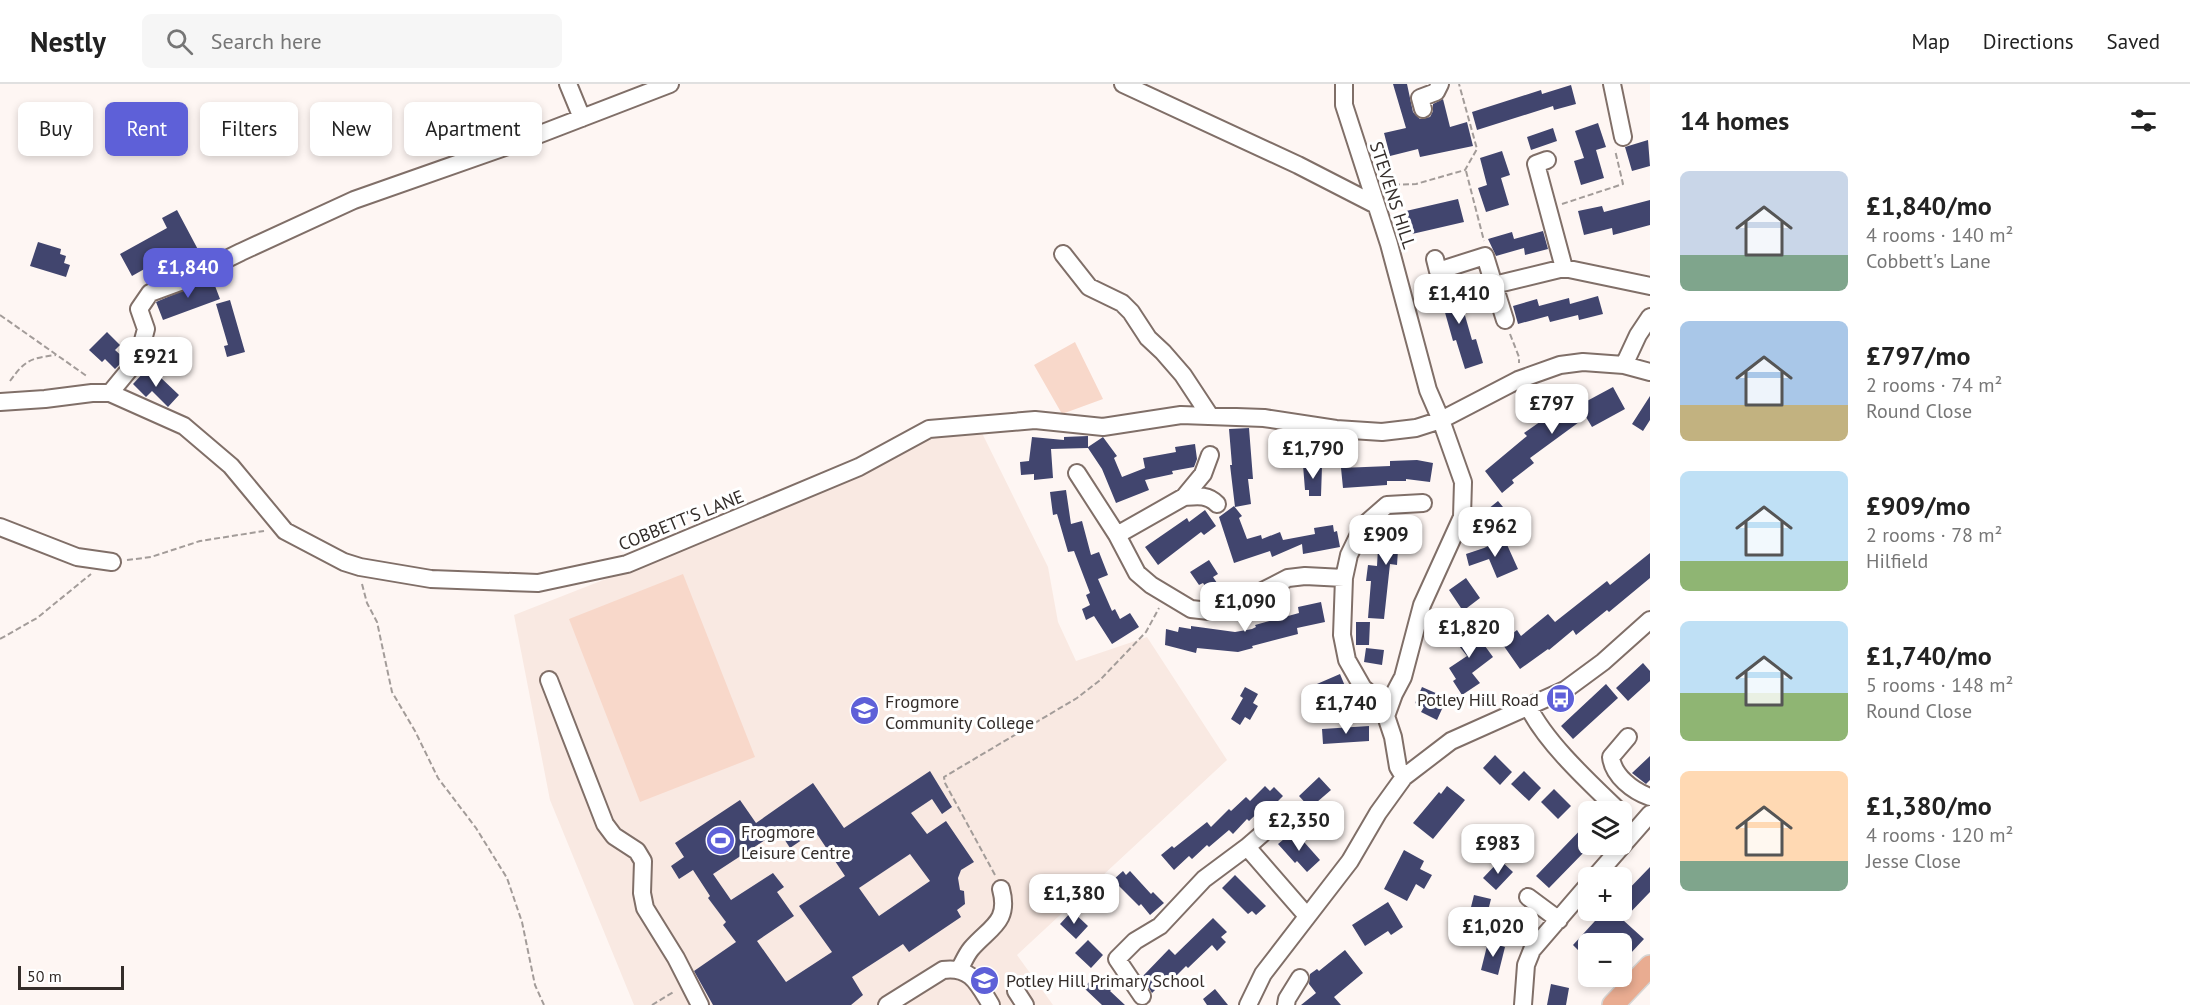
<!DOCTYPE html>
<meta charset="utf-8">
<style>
:root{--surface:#fff;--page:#f6f6f6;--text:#222;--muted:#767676;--line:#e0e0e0;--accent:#5e60d8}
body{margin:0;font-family:"PT Sans",sans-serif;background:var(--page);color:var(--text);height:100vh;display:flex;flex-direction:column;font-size:22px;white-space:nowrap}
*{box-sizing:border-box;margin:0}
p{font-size:20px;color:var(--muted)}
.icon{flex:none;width:33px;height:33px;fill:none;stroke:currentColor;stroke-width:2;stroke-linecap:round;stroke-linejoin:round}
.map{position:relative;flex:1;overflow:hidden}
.sheet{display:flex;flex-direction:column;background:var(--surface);width:540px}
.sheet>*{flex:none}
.guide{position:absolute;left:18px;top:18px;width:570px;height:54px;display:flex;gap:12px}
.fabs{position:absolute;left:1578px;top:717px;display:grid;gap:12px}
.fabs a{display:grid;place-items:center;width:54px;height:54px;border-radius:9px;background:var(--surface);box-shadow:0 3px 9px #0003;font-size:30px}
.scale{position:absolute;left:18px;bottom:15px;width:106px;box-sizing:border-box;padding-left:6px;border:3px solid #342d2a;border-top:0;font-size:16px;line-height:21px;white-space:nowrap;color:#342d2a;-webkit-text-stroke:4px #fff;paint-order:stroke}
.price{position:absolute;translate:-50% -51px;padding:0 14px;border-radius:12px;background:#fff;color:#222;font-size:20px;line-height:39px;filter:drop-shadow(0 2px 3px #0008)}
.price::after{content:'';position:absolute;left:50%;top:36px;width:18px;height:14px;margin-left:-9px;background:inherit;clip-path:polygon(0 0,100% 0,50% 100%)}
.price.on{background:var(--accent);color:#fff}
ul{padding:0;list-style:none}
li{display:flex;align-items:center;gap:18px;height:150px;padding:0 30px}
li span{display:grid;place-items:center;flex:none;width:168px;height:120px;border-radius:9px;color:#555}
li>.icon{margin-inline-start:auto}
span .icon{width:72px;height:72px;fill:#fffc;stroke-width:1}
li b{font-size:26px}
h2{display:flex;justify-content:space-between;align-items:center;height:72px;padding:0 30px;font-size:26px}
.tag{padding:0 21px;border-radius:9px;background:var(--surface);box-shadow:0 3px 9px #0003;font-size:21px;line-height:54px}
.tag.on{background:var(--accent);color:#fff}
header{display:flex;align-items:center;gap:36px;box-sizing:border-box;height:84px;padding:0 30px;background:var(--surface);border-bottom:2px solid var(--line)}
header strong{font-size:28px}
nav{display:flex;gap:33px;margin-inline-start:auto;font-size:21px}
.search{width:420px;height:54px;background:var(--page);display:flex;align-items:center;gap:15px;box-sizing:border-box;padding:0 21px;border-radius:9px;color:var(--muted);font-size:22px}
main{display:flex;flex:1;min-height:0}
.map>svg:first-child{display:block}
</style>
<header>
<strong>Nestly</strong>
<div class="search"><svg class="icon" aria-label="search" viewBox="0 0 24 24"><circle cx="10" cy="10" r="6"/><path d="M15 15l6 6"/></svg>Search here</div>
<nav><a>Map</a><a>Directions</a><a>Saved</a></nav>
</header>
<main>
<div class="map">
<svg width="1650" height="921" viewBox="0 0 1650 921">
<rect width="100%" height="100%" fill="#fef6f3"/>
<path fill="#f9e9e2" d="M982,349L1048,483L1058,538L1076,577L1147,553L1227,676L1017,871L1053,921H634L550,716L514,531L764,433L931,352Z"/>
<path fill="#f8d8ca" d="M1075,258L1103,315L1062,330L1034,281Z
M683,490L755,673L640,718L569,535Z"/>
<path fill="#41456e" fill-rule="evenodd" d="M1393,0H1407L1413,28L1420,35L1430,33L1433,27V20L1443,15L1450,43L1467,38L1473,62L1420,73L1418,65L1390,72L1384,49L1406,44Z
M1571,1L1576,20L1554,26L1553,22L1477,46L1472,28L1541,6L1542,10Z
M1598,39L1606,63L1596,66L1604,94L1581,101L1574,77L1584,74L1575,47Z
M1553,44L1557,57L1531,66L1527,53Z
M1648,56L1650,82L1632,87L1625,63Z
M1502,67L1510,91L1501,94L1509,121L1486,128L1478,104L1487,101L1480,74Z
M1458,115L1464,138L1412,150L1406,127Z
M1650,116V141L1613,151L1612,144L1584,151L1578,127L1602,122L1604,128Z
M177,126L203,175L187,183L178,166L132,192L120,170L167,144L162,134Z
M1543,147L1548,165L1525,171L1524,164L1496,172L1488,155L1512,148L1514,155Z
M38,158L61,165L60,170L66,172L64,179L70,181L66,193L30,182Z
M212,194L220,215L163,236L156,218Z
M1455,197L1462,228H1464L1472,256L1476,255L1483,279L1465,285L1456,256L1453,257L1444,225H1442L1436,201Z
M1598,212L1603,230L1579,236L1578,231L1550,238L1548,232L1518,240L1513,222L1537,215L1539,222L1569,214L1570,220Z
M230,216L245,268L227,273L224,262L228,261L216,220Z
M107,248L120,261L115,266L125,275L115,285L105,275L102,278L89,266Z
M145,287L155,297L159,292L179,311L168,323L152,307L146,313L133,300Z
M1613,303L1625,325L1592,343L1586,333L1530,374L1534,379L1512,396L1514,399L1502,409L1485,387L1527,352L1524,349L1567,319L1572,325Z
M1650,312V336L1643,347L1632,340Z
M1249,344L1253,395H1248L1251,420L1235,423L1230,381H1232L1229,345Z
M1088,352V363L1103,353L1117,372L1114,374L1122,393L1145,384L1143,374L1176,368L1175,363L1195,360L1197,375L1194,383L1172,387L1173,390L1145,396L1149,406L1116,419L1102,385L1088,364L1051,365L1053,394L1034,396V390L1021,391L1020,378L1029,377L1032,353L1064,356V353Z
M1417,376L1433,379L1430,398L1406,395V397H1387V401L1343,404L1341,384L1390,382V377Z
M1303,381L1322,382L1321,412H1309V406H1305Z
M1066,406L1071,440L1082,437L1091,471L1099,468L1108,491L1098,495L1112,527L1115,525L1120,535L1130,529L1139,543L1112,560L1094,532L1086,536L1082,525L1090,521L1086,511L1090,509L1074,467L1068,468L1057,430L1053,431L1050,408Z
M1498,417L1513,435L1510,438L1513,441L1501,451L1483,429Z
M1234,422L1242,432L1239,434L1247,455L1261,451L1262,455L1280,448L1283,456L1315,450L1314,444L1333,441L1334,448L1337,447L1340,463L1303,470L1302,460L1272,473L1270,467L1234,479L1219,433Z
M1205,426L1216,442L1204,451L1201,448L1158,481L1145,463L1187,434L1189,438Z
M1390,434L1409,436L1408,467L1398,466L1397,481L1390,480L1384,535L1368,534L1371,497H1366L1368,481L1377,482L1378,464L1385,465Z
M1504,454L1518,485L1497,494L1489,475L1469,482L1466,470L1484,464Z
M1650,469V494L1609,528L1607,526L1576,551L1573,546L1549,566L1548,565L1520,585L1501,558L1517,546L1521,552L1548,530L1555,538L1607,497L1610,501Z
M1209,476L1218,490L1213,493L1219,502L1209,508L1203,499L1199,501L1190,488Z
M1466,494L1480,514L1463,527L1449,506Z
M1321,518L1325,538L1297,544L1298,550L1252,562L1253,564L1238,568L1197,564L1196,569L1165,561L1166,545L1178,548L1179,543L1191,545V542L1235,548L1252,545L1256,543L1255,541L1299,529L1298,523Z
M1356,538H1370L1369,561H1356Z
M1469,540L1493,573L1472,589L1480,599L1462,611L1453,597L1456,595L1449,584L1467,572L1452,553Z
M1366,564L1384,566L1382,581L1364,578Z
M1643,579L1650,587V597L1628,617L1616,604Z
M1340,590L1347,607L1340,610L1342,613L1331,618L1329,614L1317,620L1310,603Z
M1606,600L1618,614L1573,655L1561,642Z
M1245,603L1258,610L1253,619L1258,622L1250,636L1245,633L1240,641L1231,635L1243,614L1240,612Z
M1422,603L1447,614L1437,636L1421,628L1424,623L1415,619Z
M1369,642V657L1323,660L1322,645Z
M1495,671L1512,688L1500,701L1483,684Z
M1650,672V696L1646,700L1632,689Z
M930,687L952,723L942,730L932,715L911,729L927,750L946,737L974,778L961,786L958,794L960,806L964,807L965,820L957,826L961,833L909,868L903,860L852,893L863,911L851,921H713L694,887L736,858L723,841L726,838L708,814L710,812L693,786L679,795L671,782L684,773L675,759L740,716L756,739L813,699L844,744ZM779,747L790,764L815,747L845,792L799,822L832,868L786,898L757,857L794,832L777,808L784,803L773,789L731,816L713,790ZM910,770L930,797L879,832L859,804Z
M1524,687L1541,704L1529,717L1511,700Z
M1319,693L1331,706L1310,724L1299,712Z
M1265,702L1270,707L1274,703L1283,712L1268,727L1264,723L1249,737L1247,735L1233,750L1229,746L1209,763L1207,761L1192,775L1189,772L1174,786L1161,771L1172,762L1174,764L1207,738L1211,743L1229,725L1231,727L1246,713L1250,717Z
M1447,702L1465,716L1433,755L1413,739L1439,708L1441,710Z
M1554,705L1571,722L1558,735L1541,718Z
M1588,738V764L1549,804L1536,792Z
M1290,750L1293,753L1297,750L1320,776L1307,788L1297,777L1295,779L1278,760Z
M1404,766L1424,777L1420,785L1432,791L1424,805L1416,800L1407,817L1384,805Z
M1500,776L1513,788L1496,806L1483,794Z
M1650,783V808L1623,836L1644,855L1630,870L1622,862V860H1588V876L1573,861L1605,826H1622V812Z
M1123,787L1126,791L1130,787L1151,810L1153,808L1164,819L1150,831L1141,820L1139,822L1113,796Z
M1235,791L1266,822L1256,831L1252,827L1248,830L1222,804Z
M1474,811L1491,815L1488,827L1492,828L1489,840L1495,841L1492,853L1474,849L1477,837L1472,836L1475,824L1471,823Z
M1388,818L1403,843L1391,851L1388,847L1365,862L1352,841Z
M1072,827L1088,842L1076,855L1060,840Z
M1213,834L1227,848L1221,853L1226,858L1217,867L1212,861L1188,884L1186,882L1166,902L1162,899L1152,909L1142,893L1169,865L1175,871Z
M1088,856L1103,871L1091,884L1075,869Z
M1488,858L1505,863L1498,891L1481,886Z
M1345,866L1363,889L1334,913L1341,921H1301L1316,909L1309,900L1310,890L1317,885L1319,887Z
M1096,890L1112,905L1110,907L1125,921H1102L1084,904Z
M1551,900L1569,904L1566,921H1547Z
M1215,905L1228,921H1207L1203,915Z"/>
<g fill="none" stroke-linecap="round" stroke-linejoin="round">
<defs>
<path id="minor" d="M568,0L582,34
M1123,0L1298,81L1374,120
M1344,0V21L1389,160L1428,306L1441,336L1463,398L1462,433L1422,521L1403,593L1394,610L1386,632L1393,653L1398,683L1404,693
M1612,0L1623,53
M1423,25L1420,14L1436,8L1440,0
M1547,76L1536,80L1564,184
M1063,170L1089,203L1122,219L1131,228L1148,254L1163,268L1183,291L1210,332
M1435,175L1438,187L1485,172L1494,201
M1505,236L1494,201L1564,184L1650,202
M1624,281L1638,251L1650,233
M110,309L184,342L231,382L285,447L344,478L360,483L431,495L538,499L627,480L859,383L929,345L1035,336L1103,343L1181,331L1264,334L1336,345L1382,348L1416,344L1441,336L1518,296L1560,281L1583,278L1624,281L1650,288
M0,318L45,315L92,309H110L138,275L146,245L139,225L150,209L180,198L241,168L354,116L522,57L670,0
M1210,371L1203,390L1184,413L1117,451L1137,489L1151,501L1191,525L1209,527L1231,523L1288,494L1305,492L1344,494
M1077,389L1117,451
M1184,413C1196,412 1208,410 1217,420
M0,443L77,473L112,478
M549,596L605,740L614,752L637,767L643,777L642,809L645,824L676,874L700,921
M1528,622C1546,659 1590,699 1620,728
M1388,625L1363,604L1347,576L1342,551L1344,494L1349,471L1363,442L1387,421L1423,419
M1628,653L1611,673C1613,692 1633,707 1650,713
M1247,763L1262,750
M1594,794L1650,730
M1528,813L1559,836
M959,886C963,879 966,871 971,865C990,843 1010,838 1001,805
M1016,907L1025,921
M1142,912L1117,875L1135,857L1160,842L1204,795L1247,763L1307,832
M887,921L943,886C971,882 978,900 991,921
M1248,921L1263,890L1350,777L1378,729L1404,693L1451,657L1565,606L1603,578L1650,536
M1286,921L1287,915L1300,894
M1523,921L1526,881L1532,866L1588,801"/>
<path id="major" d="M1613,921L1650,882"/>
</defs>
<use href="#minor" stroke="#806f68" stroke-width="20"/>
<use href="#major" stroke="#d6d5d4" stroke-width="24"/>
<path stroke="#a39c99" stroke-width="2" stroke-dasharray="6 3" stroke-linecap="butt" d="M1466,87L1484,157
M1385,101L1416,100L1465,86L1477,65L1459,0
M1562,120L1623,100L1615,66
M0,231L88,293
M1510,250L1519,273V279
M10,297C25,276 31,274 56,271
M127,476L151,473L200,457L264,447
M362,500L367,519L377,538L392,608L415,647L438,694L476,744L507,794L522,838L535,901L544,921
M0,555L37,534L91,490
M995,791L945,699L944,693L1077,614L1099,597L1146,548L1159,524
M652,921L675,907"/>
<use href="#minor" stroke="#fff" stroke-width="16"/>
<use href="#major" stroke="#e9ac91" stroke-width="21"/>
</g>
<defs>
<symbol id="bus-disc" viewBox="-11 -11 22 22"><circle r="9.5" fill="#5e60d8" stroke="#fff"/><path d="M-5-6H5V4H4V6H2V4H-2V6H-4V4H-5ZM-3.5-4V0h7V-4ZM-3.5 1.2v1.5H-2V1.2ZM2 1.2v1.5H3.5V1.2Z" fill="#fff"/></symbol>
<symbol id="school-disc" viewBox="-11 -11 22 22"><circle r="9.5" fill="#5e60d8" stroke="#fff"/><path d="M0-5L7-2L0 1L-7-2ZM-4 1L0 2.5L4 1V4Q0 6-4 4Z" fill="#fff"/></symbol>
<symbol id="stadium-disc" viewBox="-11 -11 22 22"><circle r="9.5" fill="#5e60d8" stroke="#fff"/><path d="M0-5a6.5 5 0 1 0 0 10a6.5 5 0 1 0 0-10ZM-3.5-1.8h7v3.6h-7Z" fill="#fff"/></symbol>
</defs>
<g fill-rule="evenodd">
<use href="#bus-disc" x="1544" y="598" width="33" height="33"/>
<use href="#school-disc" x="848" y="610" width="33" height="33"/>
<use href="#stadium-disc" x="704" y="740" width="33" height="33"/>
<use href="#school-disc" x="968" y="880" width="33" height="33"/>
</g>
<g text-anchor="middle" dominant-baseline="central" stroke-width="6" stroke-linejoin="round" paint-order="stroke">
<g font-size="18" fill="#342d2a" stroke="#fff">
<text transform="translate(1393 111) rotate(72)">STEVENS HILL</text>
<text transform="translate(681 436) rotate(-22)">COBBETT'S LANE</text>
</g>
<g font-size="18" fill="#342d2a" stroke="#fff" text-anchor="start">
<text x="1539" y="615" text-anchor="end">Potley Hill Road</text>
<text x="885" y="617">Frogmore<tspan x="885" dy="21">Community College</tspan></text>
<text x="741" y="747">Frogmore<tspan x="741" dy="21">Leisure Centre</tspan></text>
<text x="1006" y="896">Potley Hill Primary School</text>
</g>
</g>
</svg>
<div class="fabs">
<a><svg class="icon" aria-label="layers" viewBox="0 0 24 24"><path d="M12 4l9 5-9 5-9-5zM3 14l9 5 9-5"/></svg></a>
<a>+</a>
<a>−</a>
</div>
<div class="scale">50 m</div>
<b class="price on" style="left:188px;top:215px">£1,840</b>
<b class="price" style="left:1459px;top:241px">£1,410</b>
<b class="price" style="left:156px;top:304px">£921</b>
<b class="price" style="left:1552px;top:351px">£797</b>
<b class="price" style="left:1313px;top:396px">£1,790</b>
<b class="price" style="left:1495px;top:474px">£962</b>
<b class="price" style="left:1386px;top:482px">£909</b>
<b class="price" style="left:1245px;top:549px">£1,090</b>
<b class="price" style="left:1469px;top:575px">£1,820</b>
<b class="price" style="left:1346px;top:651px">£1,740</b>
<b class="price" style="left:1299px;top:768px">£2,350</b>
<b class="price" style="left:1498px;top:791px">£983</b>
<b class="price" style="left:1074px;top:841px">£1,380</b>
<b class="price" style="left:1493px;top:874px">£1,020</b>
<div class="guide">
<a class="tag">Buy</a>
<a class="tag on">Rent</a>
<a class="tag">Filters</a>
<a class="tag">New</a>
<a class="tag">Apartment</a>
</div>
</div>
<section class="sheet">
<h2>14 homes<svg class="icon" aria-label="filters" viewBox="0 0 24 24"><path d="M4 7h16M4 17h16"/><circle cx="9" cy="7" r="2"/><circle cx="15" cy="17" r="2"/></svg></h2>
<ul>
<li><span style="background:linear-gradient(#c9d6e8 70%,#7fa58c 0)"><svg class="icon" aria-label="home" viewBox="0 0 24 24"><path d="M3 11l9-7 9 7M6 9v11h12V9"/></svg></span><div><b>£1,840/mo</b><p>4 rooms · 140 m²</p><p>Cobbett's Lane</p></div></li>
<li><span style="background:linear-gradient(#a9c7e8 70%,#c2b280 0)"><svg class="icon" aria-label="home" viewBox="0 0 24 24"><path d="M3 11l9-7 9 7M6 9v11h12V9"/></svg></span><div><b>£797/mo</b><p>2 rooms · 74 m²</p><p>Round Close</p></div></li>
<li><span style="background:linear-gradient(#bfe0f5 75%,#8fb573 0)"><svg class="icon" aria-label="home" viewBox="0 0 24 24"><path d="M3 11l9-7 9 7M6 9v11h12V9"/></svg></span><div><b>£909/mo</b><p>2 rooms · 78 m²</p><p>Hilfield</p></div></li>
<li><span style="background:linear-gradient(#bfe0f5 60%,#8fb573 0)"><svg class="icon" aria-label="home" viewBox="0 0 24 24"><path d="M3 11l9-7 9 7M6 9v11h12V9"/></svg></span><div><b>£1,740/mo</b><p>5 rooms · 148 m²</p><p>Round Close</p></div></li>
<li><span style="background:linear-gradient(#ffd9b3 75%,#7fa58c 0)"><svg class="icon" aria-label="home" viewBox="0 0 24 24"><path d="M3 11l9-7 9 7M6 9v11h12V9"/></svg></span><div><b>£1,380/mo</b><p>4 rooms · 120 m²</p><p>Jesse Close</p></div></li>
</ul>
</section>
</main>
